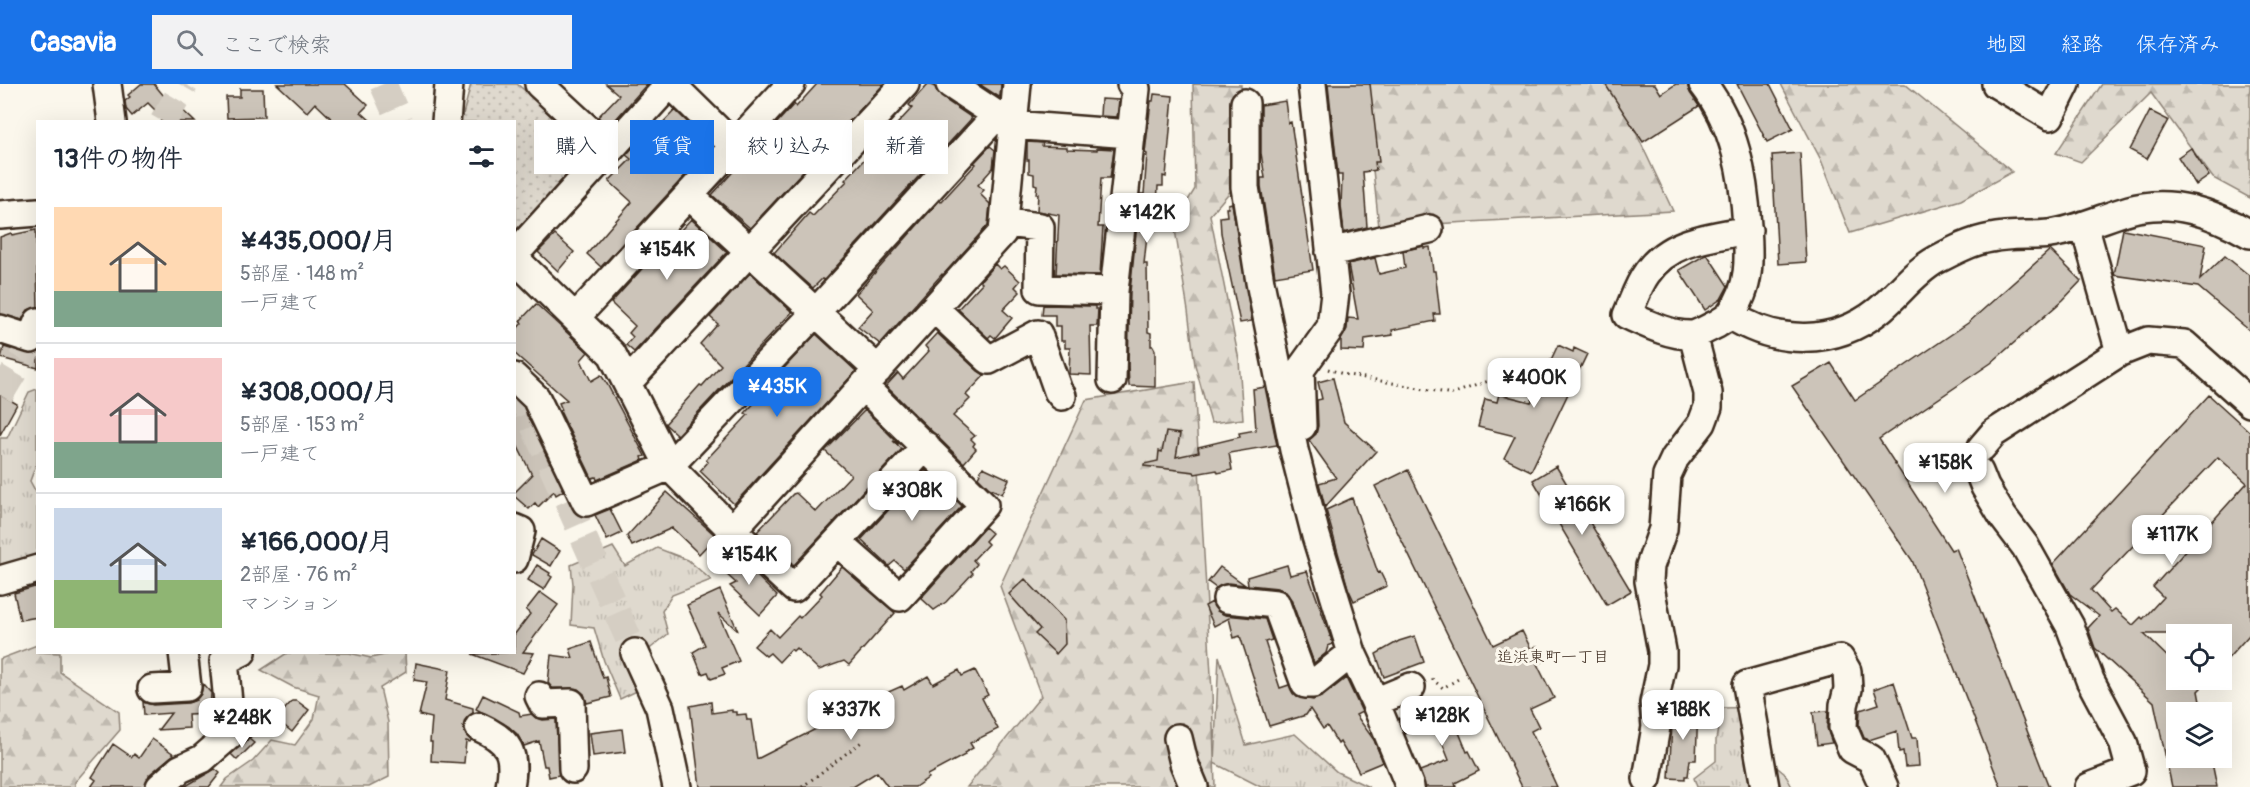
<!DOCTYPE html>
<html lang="ja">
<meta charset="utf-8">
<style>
:root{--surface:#fff;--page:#f2f2f3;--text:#1f2937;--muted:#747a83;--line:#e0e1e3;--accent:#1a73e8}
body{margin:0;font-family:Pangolin,"Klee One",sans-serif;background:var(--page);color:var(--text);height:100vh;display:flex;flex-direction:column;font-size:22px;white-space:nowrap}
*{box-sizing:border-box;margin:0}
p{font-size:20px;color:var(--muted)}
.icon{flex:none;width:33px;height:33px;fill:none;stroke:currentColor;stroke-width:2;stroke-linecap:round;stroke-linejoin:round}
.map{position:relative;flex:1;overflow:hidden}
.panel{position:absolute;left:36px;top:36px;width:480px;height:534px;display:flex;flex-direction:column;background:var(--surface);border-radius:0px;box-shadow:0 6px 24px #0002}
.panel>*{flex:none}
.guide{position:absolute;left:534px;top:36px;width:570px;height:54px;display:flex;gap:12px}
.fabs{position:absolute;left:2166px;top:540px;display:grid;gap:12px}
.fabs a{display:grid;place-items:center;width:66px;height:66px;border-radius:0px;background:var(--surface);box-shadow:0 6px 24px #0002;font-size:30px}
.price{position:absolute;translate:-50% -51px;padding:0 14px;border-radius:12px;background:#fff;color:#222;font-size:20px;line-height:39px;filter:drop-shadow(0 2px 3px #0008)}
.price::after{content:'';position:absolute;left:50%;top:36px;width:18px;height:14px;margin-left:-9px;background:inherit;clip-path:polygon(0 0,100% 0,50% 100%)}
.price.current{background:var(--accent);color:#fff}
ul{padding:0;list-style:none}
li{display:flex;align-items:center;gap:18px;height:150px;padding:0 18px}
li+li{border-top:2px solid var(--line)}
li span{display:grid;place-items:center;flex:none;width:168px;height:120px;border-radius:0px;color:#555}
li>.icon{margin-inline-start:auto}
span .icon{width:72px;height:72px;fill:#fffc;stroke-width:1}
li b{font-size:26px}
h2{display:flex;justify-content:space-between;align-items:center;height:72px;padding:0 18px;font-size:26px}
.pill{padding:0 21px;border-radius:0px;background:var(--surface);box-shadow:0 6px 24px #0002;font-size:21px;line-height:54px}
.pill.current{background:var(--accent);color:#fff}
header{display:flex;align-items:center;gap:36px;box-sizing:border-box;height:84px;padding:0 30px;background:var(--accent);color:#fff}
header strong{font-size:28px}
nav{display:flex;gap:33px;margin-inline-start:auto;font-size:21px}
.search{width:420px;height:54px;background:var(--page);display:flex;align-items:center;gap:15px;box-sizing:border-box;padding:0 21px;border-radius:0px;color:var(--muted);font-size:22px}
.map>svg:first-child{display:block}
</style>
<header>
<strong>Casavia</strong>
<div class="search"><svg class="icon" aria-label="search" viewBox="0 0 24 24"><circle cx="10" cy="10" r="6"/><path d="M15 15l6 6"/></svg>ここで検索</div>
<nav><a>地図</a><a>経路</a><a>保存済み</a></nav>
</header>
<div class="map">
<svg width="2250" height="703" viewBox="0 0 2250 703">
<defs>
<pattern id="grass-tufts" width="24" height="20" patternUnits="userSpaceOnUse" patternTransform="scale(1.5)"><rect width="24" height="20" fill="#dfd9ce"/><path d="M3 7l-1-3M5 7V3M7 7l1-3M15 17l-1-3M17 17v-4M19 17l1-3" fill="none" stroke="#c0bab0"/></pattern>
<pattern id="forest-firs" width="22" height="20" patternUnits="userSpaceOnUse" patternTransform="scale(1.5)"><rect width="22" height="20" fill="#dfd9ce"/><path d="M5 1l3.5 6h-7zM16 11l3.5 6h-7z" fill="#c0bab0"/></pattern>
<pattern id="park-dots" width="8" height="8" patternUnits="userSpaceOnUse" patternTransform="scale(1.5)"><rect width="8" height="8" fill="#dfd9ce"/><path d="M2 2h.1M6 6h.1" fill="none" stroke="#c0bab0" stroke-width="1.8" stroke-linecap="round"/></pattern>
</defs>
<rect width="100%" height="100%" fill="#fbf7ec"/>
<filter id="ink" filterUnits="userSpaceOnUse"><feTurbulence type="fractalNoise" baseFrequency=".0167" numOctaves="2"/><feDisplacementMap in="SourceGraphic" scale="12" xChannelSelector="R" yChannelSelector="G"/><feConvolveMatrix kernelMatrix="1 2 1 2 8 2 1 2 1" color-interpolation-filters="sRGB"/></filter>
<g filter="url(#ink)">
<path fill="url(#grass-tufts)" stroke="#8d8276" stroke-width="1.5" d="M37,305V378L30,397L37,410V472L0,484V354H7L29,308Z
M613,463L625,482L657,464L688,476L711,496L672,511L662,527L668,550L641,572L639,606L620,615L604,577L594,544L571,541L573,500L571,481Z
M1219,572L1246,661L1295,650L1337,688L1369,703H1261L1214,679Z
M1759,623L1771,647L1773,680L1785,690L1792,703H1697L1694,694L1716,677V655L1722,624Z"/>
<path fill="url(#forest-firs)" stroke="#8d8276" stroke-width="1.5" d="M1193,0L1241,1L1234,103L1210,131L1239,276L1243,335L1211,339L1195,281L1188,227L1174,139L1195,105Z
M1364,0H1613L1673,127L1379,143Z
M1781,0H1905L2012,88L1961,116L1850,149L1821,76Z
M2102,0H2250V114L2213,94L2151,9L2081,78L2056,69Z
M1194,298L1212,608L1215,703H967L1041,612L1000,502L1086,316Z
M37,561L38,568L60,569V588L119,628L120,646L75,698V703H0V575Z
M287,569H349L371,574L393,569H405L406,588L380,604L388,638L389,693L369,703H221L227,695L253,677L272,656L295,661L314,635L319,611L293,603L261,586Z"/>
<path fill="url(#park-dots)" stroke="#8d8276" stroke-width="1.5" d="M471,0H517L529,10L591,73L516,150L514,38H461Z"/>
<path fill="#ccc4b9" stroke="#3b2a1e" stroke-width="1.5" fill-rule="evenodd" d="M141,0H154L173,23L176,20L195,38H160L163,34L148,19L132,32L126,25L125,17L130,13L128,11Z
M277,0H345L368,21L361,28L372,38H335L315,19L307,28Z
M606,0H647L609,43L598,33L619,11Z
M817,0H884L750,144L712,111L794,20L796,23Z
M928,0L935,3L941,13L972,34L824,196L822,195L813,204L774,169L809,129L813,132L847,97L845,96L912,24L909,21Z
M979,0H1001L1000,12L999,13Z
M1328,0H1370L1379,78H1375L1376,86L1363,88L1367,143L1344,149L1341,122L1342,91H1338Z
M1605,0H1655L1661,10L1676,0H1687L1690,9L1699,22L1643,58Z
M1737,0H1770L1793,45L1767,58Z
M240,5H263L264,33L227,34L226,13H240Z
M1154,10L1173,12L1166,93L1163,92V102H1158L1157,122H1155L1154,132H1149L1144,180H1147L1148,248L1151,249V262H1153L1155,266V303L1129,302L1128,281L1130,208L1140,110H1144L1147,70L1145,69L1151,17H1153Z
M1101,15L1119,16L1117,33L1100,32Z
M1285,17L1288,39L1291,38L1313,186L1275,192L1261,102V94H1265L1261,69V21Z
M675,26L712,62L601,183L587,170L632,118L609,97L631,75L626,71L646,49L650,52Z
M2150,27L2168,36L2147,75L2130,66Z
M1027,58L1043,59L1042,62L1067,63V65L1097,66V64L1114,65L1110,94H1101L1098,143H1103L1100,191L1056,190L1059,131L1037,127L1038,110H1036L1037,101L1034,100V90L1029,89V76H1027Z
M990,62L995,66L993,84L978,101L984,106L980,110L990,120L988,141L943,191L942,190L880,260L858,243L873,226L856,210L940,116L941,118L976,80L974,79Z
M2191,64L2209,92L2196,101L2178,73Z
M1800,69L1806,178L1778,180L1772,71Z
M1232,119L1252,237L1240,239L1221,149L1220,133L1227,132L1226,124H1228V120Z
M691,135L727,168L634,268L626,261L633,253L629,249L635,242L611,219L667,157L669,159Z
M2123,145L2206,161L2200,196L2225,172L2250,192V247L2198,203L2114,191Z
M36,146L38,223L28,226L22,236L0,230V153L11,149L12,151Z
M555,151L574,168L558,187L538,168Z
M1424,162V164L1430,163L1433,187H1435L1440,230H1434L1435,237L1392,246L1393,251L1365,255L1364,267L1341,266V256L1347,245L1348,234L1358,235L1348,180L1375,174L1379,190L1405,184L1403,167Z
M2050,166L2081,197L2063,216L1991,279L1879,355L1951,466L1956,464L2049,703H2001L1912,476L1792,302L1831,279L1855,316L1968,239Z
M1707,170L1728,202L1721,215L1705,226L1679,186Z
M995,180L1000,185L1004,182L1020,197L1015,203L1020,208L1003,226L1012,234L995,254L991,251L988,254L958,225L982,199L980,197Z
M750,189L792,228L677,351L665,340L700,301L702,302L721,281L700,260L718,240L710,233Z
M536,220L588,268L581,276L591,297L601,291L607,300L645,372L642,373L643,376L597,396L596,393L592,394L560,327L562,326L559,319L567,316L514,269V248L522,239L520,237Z
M1043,221L1095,222V225H1098L1097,242H1090L1091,291L1069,290L1070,264H1065V257H1061V242H1055V231H1042Z
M937,249L978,287L985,291L966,311L970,315L953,332L975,352L971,355L975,359L973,362L976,365L964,379L886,302L898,289L903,295L929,267L925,262Z
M816,250L856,287L734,420L700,387L708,378L706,376L748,331L745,329L773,299L771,298Z
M1558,261L1573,268L1574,264L1587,270L1531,387L1504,374L1515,352L1478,343L1485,315L1497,318L1499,310L1531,318Z
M4,263L27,270L38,269V284L1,274Z
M1333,294L1344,338L1376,367L1325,423L1319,399L1336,394L1309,356L1316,350L1318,342L1317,316L1322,315L1318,298Z
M1265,303L1277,361L1229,369L1232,386L1218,389L1217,386L1195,390L1194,388L1144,382V380L1158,377L1159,367L1162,368L1166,348L1180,350L1176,373L1199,368L1198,363L1240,353L1239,349L1256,346L1253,305Z
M0,310L17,320L0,351Z
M2209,311L2250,348V550L2222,581V550H2144L2176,581V596H2192L2201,604L2198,607L2202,628H2176V674H2211L2217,703H2172L2154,618L2095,564L2088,544L2099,532L2070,510L2053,480ZM2218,373L2247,399L2153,503L2163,513L2143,535L2141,533L2133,541L2115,525L2111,528L2091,506Z
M514,315L523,323L563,407L556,411L554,407L538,423L535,419L529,425L514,412V409L532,391L514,355Z
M865,326L899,360L893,357L902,365L794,481L757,448L793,410L796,409L816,428L851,391L825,367Z
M1556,382L1631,507L1607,521L1533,396Z
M983,383L1009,395L1002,410L989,404L978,393Z
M925,386L962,422L904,485L895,477L889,482L861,456Z
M1408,386L1493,561L1522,547L1531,565L1537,562L1544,577L1537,580L1554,614L1530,625L1539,643L1531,647L1557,703H1522L1375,402Z
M667,408L716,452L699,470L672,444L632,462L627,452Z
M1352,414L1378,489L1380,488L1387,502L1354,517L1348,504L1326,426Z
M610,425L622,449L607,456L595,431Z
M985,443L992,449L985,457L988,460L973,476L977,480L971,487L973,489L946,518L934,526L921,514Z
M541,455L560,467L551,482L532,471Z
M736,471L777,512L760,531L730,502L736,499L725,489L728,486L724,483Z
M537,481L550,489L549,491L552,493L544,506L528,496Z
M1287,481L1290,491L1307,487L1333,560L1328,562L1326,569L1314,579L1291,515L1286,508L1278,504L1248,501L1247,493Z
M842,483L895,529L849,581L844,577L819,586L796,564L793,567L791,565L779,578L770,569L766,572L754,562L770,545L778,553L798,532L800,534L822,511L820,509Z
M1220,483L1245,501L1228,499L1216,504L1208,498Z
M1025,495L1064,536L1065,560L1056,570L1035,550L1040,545L1009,510Z
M38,502V533L20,536L14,509Z
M720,506L738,547L718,529L739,577L722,584L725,590L711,595L708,588L702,590L693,568L705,561L687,521Z
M540,508L558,521L523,568L534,569L523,589L472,570L514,568V551L530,530L526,526Z
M1212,518L1217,527L1225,531L1265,535L1272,556L1265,558L1280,604L1289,601L1297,613L1313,616L1323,612L1346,594L1362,628L1356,631L1374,656L1383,678L1359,688L1349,669L1347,670L1340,658L1338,660L1327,642L1323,645L1310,625L1306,631L1269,642L1240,552L1234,554L1229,534L1214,542L1205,522Z
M1415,552L1424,578L1384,593L1376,570L1399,557Z
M591,558L603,594L606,593L611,613L587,619L584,610L578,605L552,604L548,599L551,571L573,574L570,565Z
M416,579L450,586L445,616L473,624V629L465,636L463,643L466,651L471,656L470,658L466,657L464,679L431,677L432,658H430L432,634L419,631L427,598L414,596Z
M959,586L962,592L975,586L988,611L982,614L998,645L970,659L973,664L964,669L965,671L927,691L928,694L915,703H888L877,688L853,703H700L690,622L711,618L712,629L732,626V628H736V631L746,630L747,636H751L757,675L851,627L854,633L890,616L886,609L902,602L904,606L928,592L933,600Z
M1894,598L1912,654H1917L1919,682L1905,683L1903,667L1899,668L1897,647L1869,656L1864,654L1859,641L1860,626L1879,620L1874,605Z
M203,600L211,609L210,630L188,631L189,644L158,646L171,629L144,631L143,618L153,621L188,619L196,616L201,610Z
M483,611L519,628L520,632L532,630L536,634L543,636L556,635L559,691L549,693L547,682H544L539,657L524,662L517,650L508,642L476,625Z
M292,617H297L309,626L292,648L276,635Z
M1432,617L1433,620L1440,617L1453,642L1456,641L1467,668L1469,667L1479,687L1455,699L1456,703H1425L1420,687L1449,676L1434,638L1405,650L1399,635L1411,630L1410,627Z
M1673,623L1698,624L1696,676H1690L1688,692H1685V695L1669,694Z
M1828,627L1827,644L1832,659L1817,661L1813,628Z
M622,645L625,668L593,672L590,649Z
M152,655L174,670L149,691L145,703H91L96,696L92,693L113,660L132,673L134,670L139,674Z
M249,655L254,659L237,676L231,670Z
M215,685L220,689L209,703H184Z"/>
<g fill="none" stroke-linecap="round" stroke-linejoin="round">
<path stroke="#d5cec3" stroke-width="27" stroke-dasharray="27 14" stroke-linecap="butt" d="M383,0L400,38
M163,38L185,0
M517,304L635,569
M0,311L38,248"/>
<defs>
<path id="minor" d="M107,0L112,38
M539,0L609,65
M664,0L677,6L734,62
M950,0L1012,41L1130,50
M1703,0C1735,41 1744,92 1747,142C1749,172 1751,204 1731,229C1728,234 1721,237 1717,240C1710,243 1699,250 1692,251C1671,252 1645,239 1627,231C1633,218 1638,201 1647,189C1669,156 1712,153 1748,146
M1996,0L2050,32L2066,0
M1245,19V103L1260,198L1294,366L1316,452L1352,569L1375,618L1410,703
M446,38L449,0
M689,111L878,286
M0,131L38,128
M1005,139L1040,143L1039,205L1114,207
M1330,168L1429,145
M514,171L667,3
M514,174L612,270L669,382L732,446L794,504L926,362
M934,224L989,276L1038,250L1058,307L1062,312
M1730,231C1777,261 1834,262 1878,227C1898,211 1914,188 1936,176C1953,167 1972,157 1991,154C2010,150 2031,152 2050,150C2077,146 2102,134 2129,126C2172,114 2213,129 2250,150
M576,233L791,0
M0,245L31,255L38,238
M2120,268L2148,257L2184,260L2250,319
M514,293L536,314L586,418L669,382L816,228L997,31
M1112,296L1114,207L1136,5L1131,0
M627,299L905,0
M1302,342L1300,286L1331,243L1335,209L1312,0
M1982,363L1994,349L2120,268L2084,141
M1979,388L1985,403L2003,433L2025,462L2070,542L2090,596L2123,658L2131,687L2089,703
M514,444L521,447L514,475
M732,446L1003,148L1017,0
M837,458L900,513L984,421L863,302
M0,496L38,485
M1227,515L1276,520L1305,600H1313L1352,569
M635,569L660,624L677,703
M152,605L187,603L183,568
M539,612L543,620L571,619L573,685
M1375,618L1411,603
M479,643C510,657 516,669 510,703
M1178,654L1184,679L1194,703
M1647,695L1656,643L1654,619L1662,581V567L1649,497L1650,482L1663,445L1667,391L1675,374L1702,339L1708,323V309L1693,251
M160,703L180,685L202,675L240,642L228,618L224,577L242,568
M1765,703L1747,601L1840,575L1847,587L1848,605L1844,621L1843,644L1852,665L1871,675L1884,703"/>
</defs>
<use href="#minor" stroke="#3b2a1e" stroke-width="32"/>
<path stroke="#3b2a1e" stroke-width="3" stroke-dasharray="1.5 4.5" stroke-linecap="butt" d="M1328,285L1343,290L1452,310L1508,290
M1432,595L1443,604L1460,594
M802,703L864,656"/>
<use href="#minor" stroke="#fbf7ec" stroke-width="27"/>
</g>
</g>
<g text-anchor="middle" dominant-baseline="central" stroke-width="6" stroke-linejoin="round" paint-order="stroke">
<g font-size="16" fill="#3b2a1e" stroke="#fbf7ec">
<text x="1553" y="573">追浜東町一丁目</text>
</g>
</g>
</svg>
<div class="fabs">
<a><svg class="icon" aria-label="locate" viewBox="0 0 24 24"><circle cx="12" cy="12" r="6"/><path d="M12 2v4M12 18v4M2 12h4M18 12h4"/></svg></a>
<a><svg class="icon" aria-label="layers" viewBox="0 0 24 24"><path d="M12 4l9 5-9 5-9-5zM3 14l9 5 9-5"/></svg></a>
</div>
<b class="price" style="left:1147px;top:160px">¥142K</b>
<b class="price" style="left:667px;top:197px">¥154K</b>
<b class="price" style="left:1534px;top:325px">¥400K</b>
<b class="price current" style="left:777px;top:334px">¥435K</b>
<b class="price" style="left:1945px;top:410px">¥158K</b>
<b class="price" style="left:912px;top:438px">¥308K</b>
<b class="price" style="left:1582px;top:452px">¥166K</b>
<b class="price" style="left:2172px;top:482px">¥117K</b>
<b class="price" style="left:749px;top:502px">¥154K</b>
<b class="price" style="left:851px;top:657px">¥337K</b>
<b class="price" style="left:1683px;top:657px">¥188K</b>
<b class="price" style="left:1442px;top:663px">¥128K</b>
<b class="price" style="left:242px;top:665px">¥248K</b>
<div class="guide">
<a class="pill">購入</a>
<a class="pill current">賃貸</a>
<a class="pill">絞り込み</a>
<a class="pill">新着</a>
</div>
<section class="panel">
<h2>13件の物件<svg class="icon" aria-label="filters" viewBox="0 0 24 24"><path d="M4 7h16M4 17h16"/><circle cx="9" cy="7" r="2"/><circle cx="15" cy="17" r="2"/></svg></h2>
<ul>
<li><span style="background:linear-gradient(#ffd9b3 70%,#7fa58c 0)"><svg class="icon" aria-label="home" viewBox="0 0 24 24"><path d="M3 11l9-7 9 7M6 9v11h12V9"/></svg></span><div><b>¥435,000/月</b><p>5部屋 · 148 m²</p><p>一戸建て</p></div></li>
<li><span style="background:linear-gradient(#f6c9c9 70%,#7fa58c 0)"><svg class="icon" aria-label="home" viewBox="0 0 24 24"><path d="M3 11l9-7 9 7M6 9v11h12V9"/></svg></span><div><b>¥308,000/月</b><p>5部屋 · 153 m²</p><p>一戸建て</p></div></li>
<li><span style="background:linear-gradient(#c9d6e8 60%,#8fb573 0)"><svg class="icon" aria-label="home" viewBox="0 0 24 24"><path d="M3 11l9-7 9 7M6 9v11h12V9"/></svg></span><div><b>¥166,000/月</b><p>2部屋 · 76 m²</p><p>マンション</p></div></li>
</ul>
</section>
</div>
